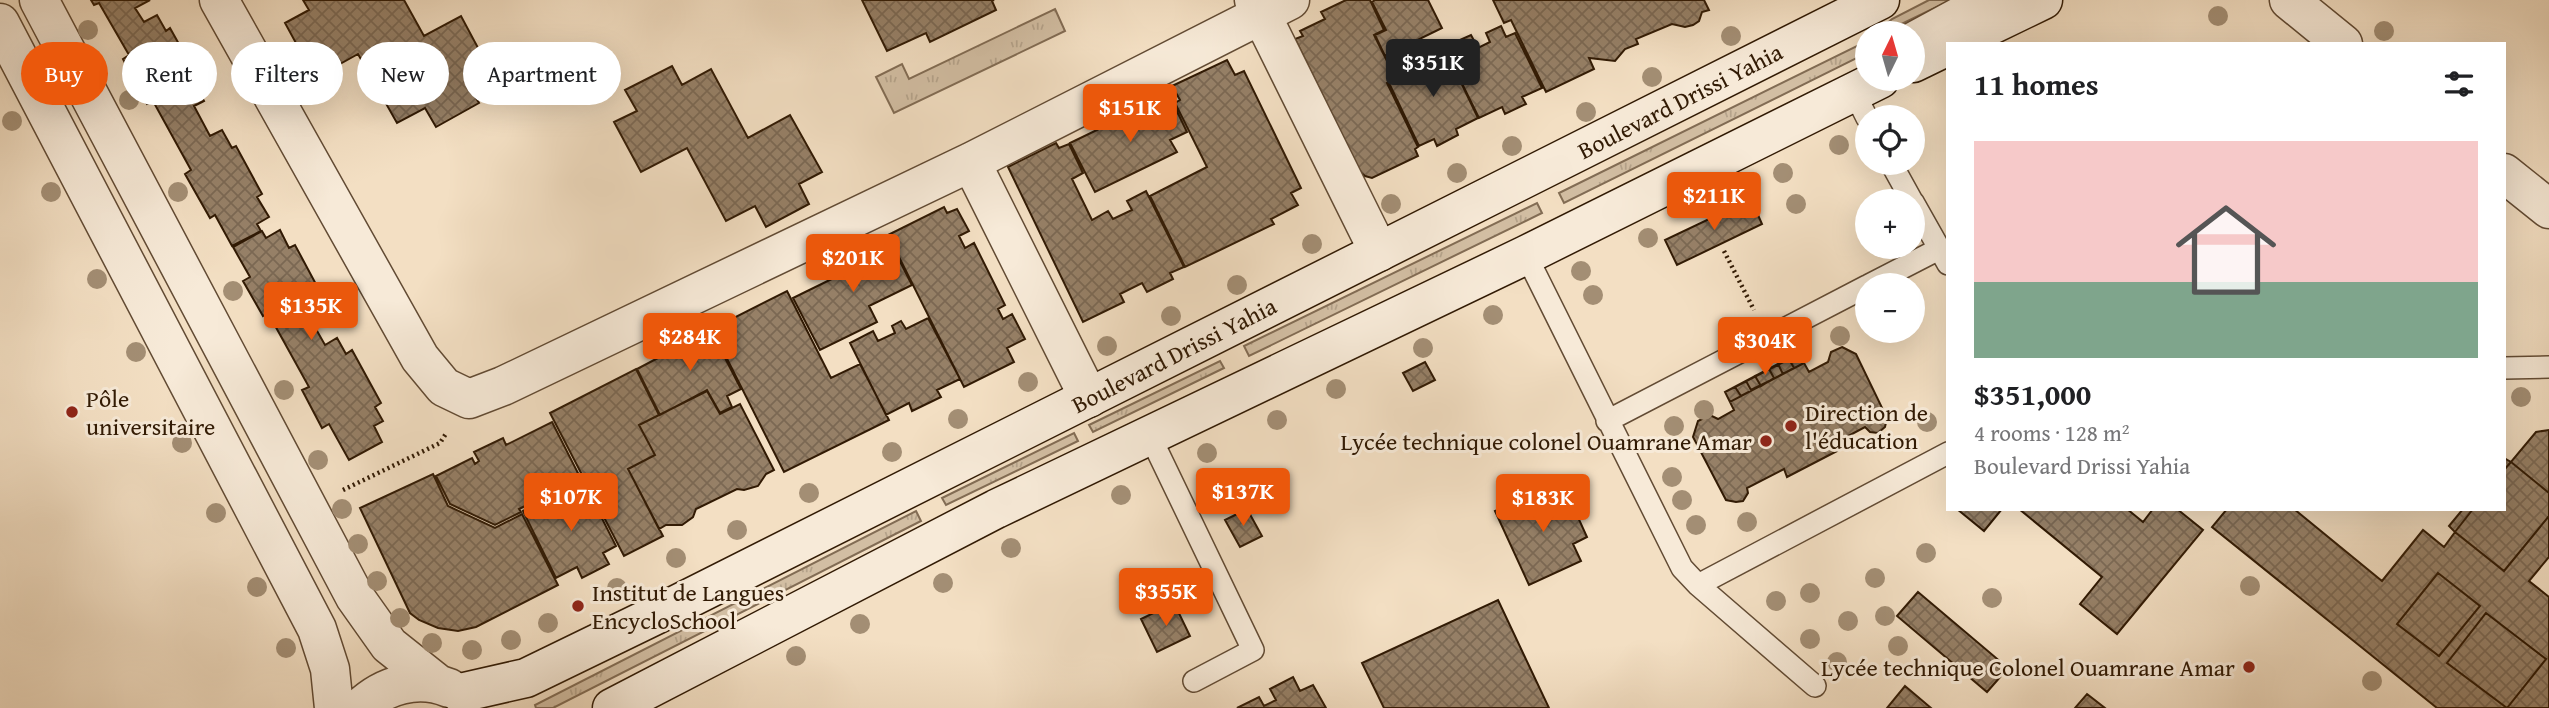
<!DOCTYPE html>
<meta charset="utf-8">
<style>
:root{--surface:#fff;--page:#f2f2f2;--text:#202124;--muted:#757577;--accent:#ea580c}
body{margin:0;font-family:"Gentium Book Plus",serif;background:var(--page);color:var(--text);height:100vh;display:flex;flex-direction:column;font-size:26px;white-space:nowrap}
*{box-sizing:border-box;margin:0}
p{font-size:23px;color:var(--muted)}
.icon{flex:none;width:38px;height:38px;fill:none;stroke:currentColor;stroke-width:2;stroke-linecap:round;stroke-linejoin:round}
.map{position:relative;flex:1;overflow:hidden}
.sheet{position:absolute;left:1946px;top:42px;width:560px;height:469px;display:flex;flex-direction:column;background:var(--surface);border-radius:0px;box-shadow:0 7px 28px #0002}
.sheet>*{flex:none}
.hud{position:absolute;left:21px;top:42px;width:665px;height:63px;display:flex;gap:14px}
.needle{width:46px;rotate:5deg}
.buttons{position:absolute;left:1855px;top:21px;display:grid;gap:14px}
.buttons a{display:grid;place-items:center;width:70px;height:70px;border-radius:50%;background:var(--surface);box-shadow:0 7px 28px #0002;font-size:35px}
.price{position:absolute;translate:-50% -60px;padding:0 16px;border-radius:7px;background:var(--accent);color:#fff;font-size:23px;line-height:46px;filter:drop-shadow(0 2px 4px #0008)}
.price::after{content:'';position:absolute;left:50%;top:42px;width:21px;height:16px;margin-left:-10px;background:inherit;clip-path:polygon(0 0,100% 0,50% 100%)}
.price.active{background:#222;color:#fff}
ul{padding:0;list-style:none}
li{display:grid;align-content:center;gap:14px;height:371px;padding:0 28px}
li span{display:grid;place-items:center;height:217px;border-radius:0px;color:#555}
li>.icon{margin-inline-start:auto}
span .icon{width:126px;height:126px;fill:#fffc;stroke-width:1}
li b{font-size:30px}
h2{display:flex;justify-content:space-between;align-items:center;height:84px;padding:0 28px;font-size:30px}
.chip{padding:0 24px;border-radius:32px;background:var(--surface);box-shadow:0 7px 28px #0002;font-size:24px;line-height:63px}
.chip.active{background:var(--accent);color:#fff}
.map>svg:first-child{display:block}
</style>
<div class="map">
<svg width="2549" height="708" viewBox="0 0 2549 708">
<defs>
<pattern id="grass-tufts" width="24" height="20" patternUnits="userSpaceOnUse" patternTransform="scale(1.75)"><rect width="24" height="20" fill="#d2bea3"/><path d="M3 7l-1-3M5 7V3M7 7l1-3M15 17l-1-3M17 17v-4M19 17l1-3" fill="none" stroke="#b5a38b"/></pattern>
<pattern id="building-cross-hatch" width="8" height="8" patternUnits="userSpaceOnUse" patternTransform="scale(1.75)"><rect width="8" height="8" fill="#968067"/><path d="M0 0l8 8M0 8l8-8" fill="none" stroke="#7b6853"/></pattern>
</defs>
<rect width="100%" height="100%" fill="#f3dfc3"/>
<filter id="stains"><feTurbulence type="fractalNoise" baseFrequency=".00286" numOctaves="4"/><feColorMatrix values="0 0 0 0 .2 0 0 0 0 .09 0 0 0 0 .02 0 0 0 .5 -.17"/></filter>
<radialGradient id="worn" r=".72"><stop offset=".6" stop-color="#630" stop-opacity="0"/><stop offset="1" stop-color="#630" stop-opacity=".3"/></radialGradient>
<path fill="url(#grass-tufts)" stroke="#826c54" stroke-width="2" d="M1929,0H1951L1897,26L1890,33H1876L1892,19Z
M1055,9L1065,31L894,113L876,77L902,64L909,79Z
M1867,41V53L1564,203L1559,193Z
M1537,203L1542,213L1249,356L1244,346Z
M1220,361L1224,368L1093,432L1089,425Z
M1074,433L1078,441L946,505L942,498Z
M916,511L921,521L553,708H536L535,705Z"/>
<path fill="url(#building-cross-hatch)" stroke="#311a04" stroke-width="2" d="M91,0H150L135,8L144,22L157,15L166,31L170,28L199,80L194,82L204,101L194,106L210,136L222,130L232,148L236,146L262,194L257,197L269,217L257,224L261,231L232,246L215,215L210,218L185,174L191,170L153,101L147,104L123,59L129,55L99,3L94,5Z
M303,0H404L424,36L461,16L492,74L469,86L479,103L436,127L425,108L397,123L358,54L315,78L285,23L309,10Z
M862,0H994L992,1L996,10L930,42L926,33L887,51Z
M1346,0H1370L1384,30L1374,35L1396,79L1387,83L1418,147L1415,149L1418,156L1372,178L1365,176L1359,171L1295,39L1303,36L1300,31L1325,19L1321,12Z
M1375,0H1428L1442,28L1385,56L1375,35L1386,30L1372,2Z
M1493,0H1704L1709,10L1702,12L1699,21L1693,25L1685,27L1672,24L1636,39L1638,44L1625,49L1615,61L1589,58L1594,69L1546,92L1511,20L1504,23Z
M1501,26L1506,37L1515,33L1542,88L1522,97L1526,104L1505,114L1502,107L1479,118L1444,47L1471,35L1478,48L1490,42L1486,33Z
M1444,47L1478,118L1456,129L1458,135L1437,146L1434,139L1419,146L1389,83L1400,78L1396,71L1414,62L1418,71L1428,66L1423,57Z
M1227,60L1235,75L1244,71L1301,188L1291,193L1298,205L1271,219L1274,224L1185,267L1150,196L1207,167L1175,103L1180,100L1172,86Z
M672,66L682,85L711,69L748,138L790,115L822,172L799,184L809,204L766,227L755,206L726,221L687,148L641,172L614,122L637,111L625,90Z
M1169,95L1187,132L1170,140L1177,152L1095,192L1070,143Z
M1056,143L1059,148L1069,144L1083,173L1072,179L1092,220L1108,211L1113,219L1132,210L1127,201L1146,191L1184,267L1170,273L1173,279L1147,292L1142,283L1120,294L1124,302L1083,322L1008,167Z
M1751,199L1762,224L1677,265L1665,240Z
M944,207L947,213L957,209L969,231L959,236L965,248L974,243L1005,305L998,309L1003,319L1012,314L1025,339L1007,348L1014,362L964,387L888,235Z
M280,230L289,248L295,245L318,288L313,290L322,307L308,315L325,345L337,338L346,354L352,350L381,403L375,407L383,421L374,426L382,442L349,460L329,424L322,428L302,390L309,387L268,313L263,316L243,281L250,277L233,247L262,231L266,238Z
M887,236L912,285L869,306L877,322L820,350L793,298L846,272L839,260Z
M787,291L831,378L860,364L889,420L784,472L712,329Z
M928,318L960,379L937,390L941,397L912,411L909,403L886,415L850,343L873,331L878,341L895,333L892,326L901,321L906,329Z
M708,325L741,389L727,396L732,407L720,413L707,390L660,415L637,369L677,348L674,342Z
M1842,347L1856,354L1887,418L1885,427L1878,433L1870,432L1865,427L1835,443L1839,450L1787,477L1784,469L1747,488L1748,493L1743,501L1736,502L1726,500L1693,437L1698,421L1710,415L1718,419L1734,410L1725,392L1778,364L1799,354L1809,372L1828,362L1831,352Z
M1799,354L1804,363L1730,402L1725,392Z
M1789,359L1794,368L1741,396L1735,387Z
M1425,362L1435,380L1413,391L1403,373Z
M1778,364L1783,374L1751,390L1746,381Z
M636,369L659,415L639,425L655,455L628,469L663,536L624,556L550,413Z
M1769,369L1774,378L1761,386L1755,376Z
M707,391L720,414L740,404L774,470L766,474L758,486L744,490L737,489L696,509L693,517L682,525H666L659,529L628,469L655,455L639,425Z
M552,422L581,479L519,509L521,512L495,525L450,504L436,476L472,458L475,464L479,461L474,452L503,438L506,445Z
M2549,430V557L2529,581L2549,597V708H2437L2212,527L2227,509H2294L2382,581L2423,530L2444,547L2455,532L2449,526L2463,509H2504V458L2511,462L2536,432Z
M2511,462L2549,493V516L2504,571L2455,532L2473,509H2504V470Z
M433,474L448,506L495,528L522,514L558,585L476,627L458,631L438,628L419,620L410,613L360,508Z
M576,485L580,492L587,489L616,546L603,553L609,564L582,578L577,567L556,578L523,511L549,497L553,505L563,500L559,494Z
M1541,491L1546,501L1566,491L1587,537L1573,544L1581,561L1529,585L1495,511Z
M1247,509L1262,536L1240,547L1225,520Z
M1957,509H2002L1984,531Z
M2019,509H2127L2143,522L2153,509H2177L2203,530L2117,634L2080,604L2102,577Z
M2438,573L2480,606L2439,656L2397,624Z
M1918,592L2008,668L1987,692L1897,616Z
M1498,600L1549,708H1384L1362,663Z
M1174,603L1190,636L1157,652L1141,619Z
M2486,613L2546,659L2507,708L2447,663Z
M1293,677L1300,691L1313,685L1326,708H1237L1259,697L1264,706L1276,700L1270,689Z
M1905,686L1931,708H1887Z
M2087,694L2105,708H2075Z"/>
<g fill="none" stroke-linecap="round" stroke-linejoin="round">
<defs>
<path id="service" d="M1854,92L1867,118
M1891,163L1912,201
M1913,202L1948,264
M1526,255L1682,568L1698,585L1815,686
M1869,285L1939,249
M2504,368L2549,367
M1607,421L1867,286
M1150,436L1253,650L1194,681
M1698,585L1948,453"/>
<path id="minor" d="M39,0L355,597L389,645L438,684
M219,0L420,358L444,387L469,399L503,386L971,162L1290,0
M1254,0L1379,252
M2289,0L2343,44
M0,23L317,629L330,669L334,708
M1913,42L1990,0
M971,162L1089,398
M2504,173L2549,209
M360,708C384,685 418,675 449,688"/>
<path id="secondary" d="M1952,44L2043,0
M1913,63L1948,46
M460,693L526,678L664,611L1880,0
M612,708L996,509L1526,255L1880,79"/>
</defs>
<use href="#service" stroke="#624b34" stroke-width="24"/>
<use href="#minor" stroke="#624b34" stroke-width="41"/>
<use href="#secondary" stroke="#311a04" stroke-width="41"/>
<path stroke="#311a04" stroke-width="4.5" stroke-dasharray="2 3.5" stroke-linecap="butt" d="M1703,210L1707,219
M1724,251L1754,310
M343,490L440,443L447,432"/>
<use href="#service" stroke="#f7ead8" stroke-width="21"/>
<use href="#minor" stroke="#f7ead8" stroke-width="38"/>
<use href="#secondary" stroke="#f7ead8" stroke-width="38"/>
</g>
<g fill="#a38e74">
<circle cx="2218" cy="16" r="10"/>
<circle cx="88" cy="30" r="10"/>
<circle cx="2384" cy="31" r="10"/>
<circle cx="1731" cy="36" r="10"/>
<circle cx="1652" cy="77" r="10"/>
<circle cx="129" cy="100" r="10"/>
<circle cx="1586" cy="112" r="10"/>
<circle cx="12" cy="121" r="10"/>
<circle cx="1839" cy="145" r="10"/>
<circle cx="1512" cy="146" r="10"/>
<circle cx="1457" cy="173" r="10"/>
<circle cx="1783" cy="173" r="10"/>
<circle cx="51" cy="192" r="10"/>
<circle cx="178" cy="192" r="10"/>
<circle cx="1391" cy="204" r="10"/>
<circle cx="1796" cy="204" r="10"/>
<circle cx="1715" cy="205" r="10"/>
<circle cx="1648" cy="238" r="10"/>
<circle cx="1312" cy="244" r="10"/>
<circle cx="1581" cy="271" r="10"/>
<circle cx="97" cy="279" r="10"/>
<circle cx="1237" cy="285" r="10"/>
<circle cx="233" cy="291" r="10"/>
<circle cx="1593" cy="295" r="10"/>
<circle cx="1493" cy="315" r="10"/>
<circle cx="1171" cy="316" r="10"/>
<circle cx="1840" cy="336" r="10"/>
<circle cx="1107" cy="346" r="10"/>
<circle cx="1423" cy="348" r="10"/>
<circle cx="136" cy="352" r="10"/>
<circle cx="1028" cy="382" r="10"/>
<circle cx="1336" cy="389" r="10"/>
<circle cx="284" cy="390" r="10"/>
<circle cx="2521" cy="397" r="10"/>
<circle cx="1704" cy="410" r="10"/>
<circle cx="958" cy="419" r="10"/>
<circle cx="1277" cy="420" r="10"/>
<circle cx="1927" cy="422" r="10"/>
<circle cx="1674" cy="426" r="10"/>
<circle cx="182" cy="443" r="10"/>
<circle cx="892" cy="452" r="10"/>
<circle cx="1207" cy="453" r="10"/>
<circle cx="318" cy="460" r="10"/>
<circle cx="1672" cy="477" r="10"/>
<circle cx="809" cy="493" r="10"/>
<circle cx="1121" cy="495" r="10"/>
<circle cx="1682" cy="500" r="10"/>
<circle cx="342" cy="509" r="10"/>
<circle cx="216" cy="513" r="10"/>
<circle cx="1747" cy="522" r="10"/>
<circle cx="1696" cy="525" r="10"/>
<circle cx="737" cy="530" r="10"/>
<circle cx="358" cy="544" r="10"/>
<circle cx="1011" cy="548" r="10"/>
<circle cx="1926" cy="553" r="10"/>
<circle cx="676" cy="558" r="10"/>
<circle cx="1875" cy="578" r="10"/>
<circle cx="377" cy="581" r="10"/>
<circle cx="943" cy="583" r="10"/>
<circle cx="2250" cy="586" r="10"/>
<circle cx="257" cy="587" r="10"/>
<circle cx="617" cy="588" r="10"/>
<circle cx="1810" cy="593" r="10"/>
<circle cx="1992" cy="598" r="10"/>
<circle cx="1776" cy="601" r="10"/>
<circle cx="1885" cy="616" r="10"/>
<circle cx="400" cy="618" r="10"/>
<circle cx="1848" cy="621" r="10"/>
<circle cx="548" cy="623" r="10"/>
<circle cx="860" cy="624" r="10"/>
<circle cx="1810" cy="639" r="10"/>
<circle cx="511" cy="640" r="10"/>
<circle cx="432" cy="643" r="10"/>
<circle cx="1898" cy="646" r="10"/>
<circle cx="286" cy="648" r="10"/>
<circle cx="472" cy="650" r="10"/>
<circle cx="796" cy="656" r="10"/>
<circle cx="1837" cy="662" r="10"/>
<circle cx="2372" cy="681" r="10"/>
</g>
<g fill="#8f2418" stroke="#f7ead8" stroke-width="2.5">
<circle cx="72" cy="412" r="7"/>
<circle cx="1791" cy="426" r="7"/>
<circle cx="1766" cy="441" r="7"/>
<circle cx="578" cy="606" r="7"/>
<circle cx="2249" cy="667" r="7"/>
</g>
<g text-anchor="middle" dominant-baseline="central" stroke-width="6" stroke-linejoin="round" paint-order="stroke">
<g font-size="24" fill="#311a04" stroke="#f7ead8">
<text transform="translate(1680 101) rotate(-27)">Boulevard Drissi Yahia</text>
<text transform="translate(1174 355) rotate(-27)">Boulevard Drissi Yahia</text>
</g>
<g font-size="24" fill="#311a04" stroke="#f7ead8" text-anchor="start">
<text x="86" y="398">Pôle<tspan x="86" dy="28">universitaire</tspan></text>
<text x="1805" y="412">Direction de<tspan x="1805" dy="28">l'éducation</tspan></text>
<text x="1752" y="441" text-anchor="end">Lycée technique colonel Ouamrane Amar</text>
<text x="592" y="592">Institut de Langues<tspan x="592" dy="28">EncycloSchool</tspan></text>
<text x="2235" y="667" text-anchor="end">Lycée technique Colonel Ouamrane Amar</text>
</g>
</g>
<rect width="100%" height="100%" filter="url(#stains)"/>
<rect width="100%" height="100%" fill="url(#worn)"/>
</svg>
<div class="buttons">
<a><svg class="needle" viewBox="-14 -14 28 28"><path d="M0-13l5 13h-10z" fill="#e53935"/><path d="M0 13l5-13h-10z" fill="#757577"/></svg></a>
<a><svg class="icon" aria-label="locate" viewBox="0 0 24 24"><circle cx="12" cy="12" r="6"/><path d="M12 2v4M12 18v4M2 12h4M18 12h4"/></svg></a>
<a>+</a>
<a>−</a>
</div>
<b class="price active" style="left:1433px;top:99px">$351K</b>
<b class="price" style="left:1130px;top:144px">$151K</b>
<b class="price" style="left:1714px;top:232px">$211K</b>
<b class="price" style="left:853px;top:294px">$201K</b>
<b class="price" style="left:311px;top:342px">$135K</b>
<b class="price" style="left:690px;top:373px">$284K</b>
<b class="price" style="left:1765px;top:377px">$304K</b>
<b class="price" style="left:1243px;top:528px">$137K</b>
<b class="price" style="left:571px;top:533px">$107K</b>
<b class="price" style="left:1543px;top:534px">$183K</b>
<b class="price" style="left:1166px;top:628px">$355K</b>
<div class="hud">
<a class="chip active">Buy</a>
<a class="chip">Rent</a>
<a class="chip">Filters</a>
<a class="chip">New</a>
<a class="chip">Apartment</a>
</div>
<section class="sheet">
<h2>11 homes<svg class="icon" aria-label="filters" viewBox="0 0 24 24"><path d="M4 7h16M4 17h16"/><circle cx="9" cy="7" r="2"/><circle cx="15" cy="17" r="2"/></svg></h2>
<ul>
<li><span style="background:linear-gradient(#f6c9c9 65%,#7fa58c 0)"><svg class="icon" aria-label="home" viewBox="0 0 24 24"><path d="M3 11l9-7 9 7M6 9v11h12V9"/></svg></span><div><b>$351,000</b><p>4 rooms · 128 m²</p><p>Boulevard Drissi Yahia</p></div></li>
</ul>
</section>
</div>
